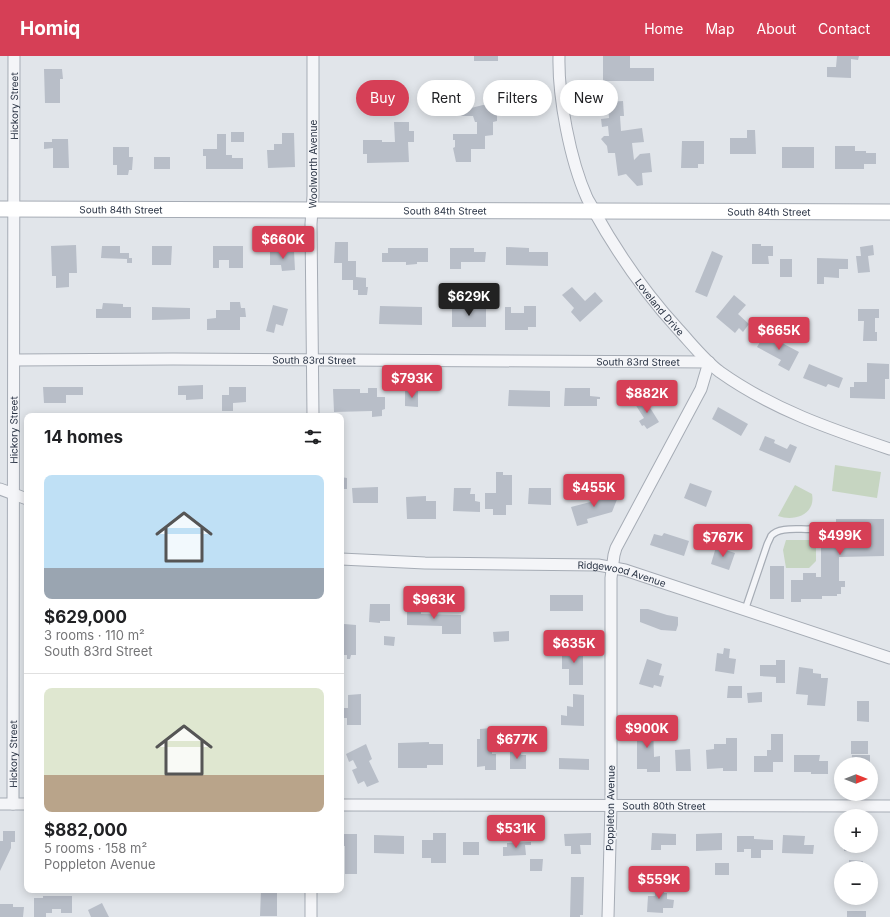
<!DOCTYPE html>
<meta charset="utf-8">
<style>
:root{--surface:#fff;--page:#f6f6f6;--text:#202124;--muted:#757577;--line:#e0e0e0;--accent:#d63f56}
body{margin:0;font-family:Inter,sans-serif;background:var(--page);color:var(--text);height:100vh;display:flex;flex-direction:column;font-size:15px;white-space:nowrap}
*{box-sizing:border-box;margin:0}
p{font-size:13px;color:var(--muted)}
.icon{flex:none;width:22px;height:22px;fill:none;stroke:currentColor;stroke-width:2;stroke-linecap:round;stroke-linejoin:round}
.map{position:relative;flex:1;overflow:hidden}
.side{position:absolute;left:24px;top:357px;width:320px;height:480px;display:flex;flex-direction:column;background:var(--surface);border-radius:8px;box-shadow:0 2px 10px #0003}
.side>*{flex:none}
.top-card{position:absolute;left:356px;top:24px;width:380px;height:36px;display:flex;gap:8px}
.needle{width:26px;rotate:90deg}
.tools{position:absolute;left:834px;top:701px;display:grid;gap:8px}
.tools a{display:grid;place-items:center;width:44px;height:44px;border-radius:50%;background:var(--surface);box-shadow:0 2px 10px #0003;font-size:20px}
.price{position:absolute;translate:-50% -34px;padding:0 9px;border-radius:4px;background:var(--accent);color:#fff;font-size:13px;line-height:26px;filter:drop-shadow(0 1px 2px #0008)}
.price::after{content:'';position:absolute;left:50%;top:24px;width:12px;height:9px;margin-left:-6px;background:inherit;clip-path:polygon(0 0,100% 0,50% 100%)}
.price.selected{background:#222;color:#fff}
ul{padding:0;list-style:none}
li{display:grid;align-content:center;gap:8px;height:212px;padding:0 20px}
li+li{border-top:1px solid var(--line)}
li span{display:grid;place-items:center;height:124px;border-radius:8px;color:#555}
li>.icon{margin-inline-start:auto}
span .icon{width:72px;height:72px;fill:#fffc;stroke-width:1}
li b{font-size:17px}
h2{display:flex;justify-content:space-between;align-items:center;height:48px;padding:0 20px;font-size:17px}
.tag{padding:0 14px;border-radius:18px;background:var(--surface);box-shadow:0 2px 10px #0003;font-size:14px;line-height:36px}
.tag.selected{background:var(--accent);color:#fff}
header{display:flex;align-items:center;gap:24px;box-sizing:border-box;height:56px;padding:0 20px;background:var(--accent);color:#fff}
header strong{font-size:19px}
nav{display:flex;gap:22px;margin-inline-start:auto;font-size:14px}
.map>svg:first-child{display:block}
</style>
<header>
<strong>Homiq</strong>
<nav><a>Home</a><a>Map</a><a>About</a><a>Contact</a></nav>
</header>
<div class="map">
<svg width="890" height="861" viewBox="0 0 890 861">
<rect width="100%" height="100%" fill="#e1e5ea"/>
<path fill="#c6d5c1" d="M835,409L881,416L877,442L832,435Z
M795,429L812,438C816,458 795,466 778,460Z
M786,484H816V505L809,512H786L783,494Z"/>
<path fill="#b8bec8" d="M474,0H498V5H474Z
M603,0H630V12H654V25H603Z
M837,0H859L858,4L851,3V22L827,21V11H836Z
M44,13H62L63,23H60V47H45Z
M623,45L624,60H620L621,75L642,72L644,86L632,87L634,104L640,98L650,97L652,116L642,117L643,129L637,130L626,118L618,120L615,97H608L607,90L601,83L604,80H609L608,70L602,71L601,63L609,62L608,46Z
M457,49H470L471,52L483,49H495L497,58V65L493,66V79L485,80V93H471V106H456L453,92L455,91V84H453V78H477V66H475L473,60H457Z
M394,66H409V75H414V86H408L409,106L367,107V98H363V84H382V86H395Z
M747,74H755L756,98H730V82H747Z
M231,76H244V86H231Z
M282,77H294L295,111L268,112L267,94H274V88H282Z
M217,78H226V99H232V102H243V113H206V100H203V93H217Z
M52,83H68L69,112H53V92L44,93V86H52Z
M682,85H704V108H698V112H681Z
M835,90H855V95H866V97H876V108H864V113H835Z
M113,91H129V101H133L132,114H129L128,119H117V109H113Z
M782,91H814V112H782Z
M154,101H170V113H154Z
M335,186H348V205H356V221L366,222V231H368L367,239H358V234H353V224H342V207H334Z
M752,188H761V190H773V200H768L769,208H752Z
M76,189L77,217H69V231L56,232V220H52L51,190Z
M873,189L874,199L868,200L870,216L858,217L856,200H861L860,191Z
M102,190H120V197H129V202H132V207H127V203L101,202Z
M152,190H172L171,209H152Z
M213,190H243V212H229V204H219V212H213Z
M506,191L529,192V196H548V210L506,209Z
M388,192H428V206H417V208L406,209V206H382V197H388Z
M450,192H474V196H486L485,206H461V213H450Z
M294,195L295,214L282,215L281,209H270V196Z
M712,195L723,200L707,241L695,236Z
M817,202L848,203V213H839V222L824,221V228H817Z
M780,203H792V221H780Z
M572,231L585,245L595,236L603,245L580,266L571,256L574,252L562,239Z
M734,239L746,249L738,258L749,268L743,276L739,272L735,277L716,261Z
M230,246H240L241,252H245L246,261H240V274H207V263L216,262V254H230Z
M103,247L123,248V251H131V262H96V253H102Z
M273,249L288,253L283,270L276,268L274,277L266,275Z
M380,250L422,251V269L379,268Z
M524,250H536V271H528V274H505V251H511V257H524Z
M152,251L190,252V263L152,264Z
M452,251L486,252V271H452Z
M858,253H879V262H875V276H877V285H863L864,265H858Z
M765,278L799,296L789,315L778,309L781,304L757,291Z
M867,307L889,308V323H885V343L850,342V331H854V326H867Z
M809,308L843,322L839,332L828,328L826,331L803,322Z
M203,329V343L186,344V339H178V330Z
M43,331H83V339H66V347H44Z
M229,331H246V346L233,347V355H222V339H229Z
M368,332H377V341H385V353L382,354V360L372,361V355L334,356L333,333H360V337H368Z
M565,332H590V340L600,341V343H597V350H564Z
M509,334L550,335V351L508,350Z
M405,335H418V351L405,350Z
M644,342L659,366L647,373L644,369L642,370L639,365L644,362L635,348Z
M718,351L748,368L741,380L712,363Z
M765,380L775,384L774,387L787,393L790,388L797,391L790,407L759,394Z
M496,416H503V419H512V449H506V459H493V453H485V437H496Z
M341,421L347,422V433H341Z
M690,427L712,435L706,451L684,442Z
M378,431V447H353L352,432Z
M454,432H471L470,438H475V445L480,446V456L453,455Z
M529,432H551V449L528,448Z
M602,435L618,441L612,456L587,463L588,467L577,470L571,451L598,444Z
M426,440V445H436V463H407L406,441Z
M836,463H884V500L839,501V525H845V531H841V538H837V540H822V543H801V546H791V524H803V517H816V521H821V477H836Z
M664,477L689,485L684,500L650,489L654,478L662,480Z
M716,491L735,497L729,514L711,508Z
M770,510H784V543H770Z
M550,539H583V555H550Z
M370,548H390V565H380V567L369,566Z
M407,549H421V558L461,559V578H442V570L407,569Z
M640,553H648L667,559L678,561V569L676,575L661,574L640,566Z
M344,568L356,569V599H351L350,603H347V599H342V574H343Z
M509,575V585L494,586L493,576Z
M384,580L395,581L394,590L384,589Z
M562,590H583V629H569V613H562Z
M724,592L730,593L729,602L736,603L734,618L715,615L717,597L723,598Z
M647,603L662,608L659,619L664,620L661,631L654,629L653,632L639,628Z
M776,604H785V627H776V621L760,620V609H776Z
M799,611L813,613V617L821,618V622H828L825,650L807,649L808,639L796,638Z
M728,630H742V642H727Z
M762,636V646L748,647L747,637Z
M361,638V669H347V662H343L342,652H348V639Z
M573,638L584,639V670L561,669V659L567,660V650L573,651Z
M857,645H869V666L857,665Z
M637,667H653L654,701L660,700V716H647V713H637Z
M491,672L492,698H496V714H485V710L477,711V683H480V673Z
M771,678H783V706H773V716H754V700H767V694H771Z
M726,682H737V715H723V712L707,713L706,694L714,693V688H726Z
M851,685H868V698H851Z
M429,686V688H443V709H427V712H398V687Z
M366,688L372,703L369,705L379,726L367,731L364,725L358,728L352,714L357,712L353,704L349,706L346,698Z
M510,693H521V699H526V713H510Z
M690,693L691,715H676L675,694Z
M794,699H820L819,705H828V718H811V716H794Z
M852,699H870V708H851Z
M559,702L589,703V714L559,713Z
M3,775H15V786H11V792L0,815V785H3Z
M433,777H446V807H431V802H422V784H433Z
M591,777V789H580L581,798H571V790H565L564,778Z
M652,777L676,778V789H661V794H651Z
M722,777V794L696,795V778Z
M341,778H357V818H345V790H341Z
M374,779L404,780V798L374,797Z
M783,779L805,780L804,789H814L813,798L782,797Z
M737,780H754V783L773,784V794H761V802H751V793H744V796H737Z
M463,786H479V799H463Z
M531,786V789H525L526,799L503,800V791H507V787Z
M844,790H861V796L844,795Z
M530,803H543L542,815H530Z
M849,804L863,805L862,812H849Z
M715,807H729V819H715Z
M571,821H584L583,859H580V861H570Z
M655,826L664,827V837H667V843L674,844L673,852H663V857L647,856L648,840H655Z
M261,834H277V860H260Z
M43,840H72V857H61V853H52V857H46V861H34V842H43Z
M102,847L109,861H91L88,854Z
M0,848H13V851H24L23,861H0Z
M847,855H866V861H847Z"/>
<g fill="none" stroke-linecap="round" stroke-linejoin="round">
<defs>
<path id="lane" d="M745,554L767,489C768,486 770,483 771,480C779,470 800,474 812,473"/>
<g id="street">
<path id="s1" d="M559,0C558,41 570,104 587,142C589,146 592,150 594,155C618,198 645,237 678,273C691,287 704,304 720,316C772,353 830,373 890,393"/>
<path id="s2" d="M15,304L173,303L709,306L701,333L616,492L614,499L611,522V750L608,861"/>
<path id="s3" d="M313,360L311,168L313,140V0"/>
<path d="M0,433L27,443"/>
<path id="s4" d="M341,503L425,507L598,509L625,514L890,602"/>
<path d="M0,748H27"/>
<path id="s5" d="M13,748L14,0"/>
<path id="s6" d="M341,749L890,750"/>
<path d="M311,861V834"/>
</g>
<g id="secondary">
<path id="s7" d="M0,153L890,156"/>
</g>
</defs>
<use href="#lane" stroke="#a6acb5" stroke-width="8"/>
<use href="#street" stroke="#a6acb5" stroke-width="13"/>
<use href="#secondary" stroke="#a6acb5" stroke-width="17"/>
<use href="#lane" stroke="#f4f5f8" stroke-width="5.5"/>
<use href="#street" stroke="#f4f5f8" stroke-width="11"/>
<use href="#secondary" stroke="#fff" stroke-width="15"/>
</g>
<g text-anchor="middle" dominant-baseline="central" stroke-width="3" stroke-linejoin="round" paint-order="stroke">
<g font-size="10" fill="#283243" stroke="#f1f4f8">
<text stroke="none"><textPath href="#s5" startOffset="698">Hickory Street</textPath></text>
<text stroke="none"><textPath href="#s3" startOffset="252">Woolworth Avenue</textPath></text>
<text stroke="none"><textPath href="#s7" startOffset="121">South 84th Street</textPath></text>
<text stroke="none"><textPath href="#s7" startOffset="445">South 84th Street</textPath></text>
<text stroke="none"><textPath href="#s7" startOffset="769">South 84th Street</textPath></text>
<text stroke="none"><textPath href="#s1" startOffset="277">Loveland Drive</textPath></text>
<text stroke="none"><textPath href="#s2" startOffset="299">South 83rd Street</textPath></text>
<text stroke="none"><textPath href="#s2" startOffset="623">South 83rd Street</textPath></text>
<text stroke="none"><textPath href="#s5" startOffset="374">Hickory Street</textPath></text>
<text stroke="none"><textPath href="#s4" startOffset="282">Ridgewood Avenue</textPath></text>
<text stroke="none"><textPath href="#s5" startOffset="50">Hickory Street</textPath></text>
<text stroke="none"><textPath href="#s6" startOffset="323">South 80th Street</textPath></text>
<text transform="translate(610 752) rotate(-89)">Poppleton Avenue</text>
</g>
</g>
</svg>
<div class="tools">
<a><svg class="needle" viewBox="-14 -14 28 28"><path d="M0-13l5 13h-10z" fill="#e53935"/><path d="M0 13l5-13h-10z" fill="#757577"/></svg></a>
<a>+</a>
<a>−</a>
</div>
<b class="price" style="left:283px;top:204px">$660K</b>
<b class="price selected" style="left:469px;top:261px">$629K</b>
<b class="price" style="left:779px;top:295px">$665K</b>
<b class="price" style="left:412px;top:343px">$793K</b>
<b class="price" style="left:647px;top:358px">$882K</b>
<b class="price" style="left:594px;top:452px">$455K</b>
<b class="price" style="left:840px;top:500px">$499K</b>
<b class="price" style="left:723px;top:502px">$767K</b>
<b class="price" style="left:434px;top:564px">$963K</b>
<b class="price" style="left:574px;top:608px">$635K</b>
<b class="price" style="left:647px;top:693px">$900K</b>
<b class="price" style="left:517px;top:704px">$677K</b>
<b class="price" style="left:516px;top:793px">$531K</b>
<b class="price" style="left:659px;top:844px">$559K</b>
<div class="top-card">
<a class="tag selected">Buy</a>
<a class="tag">Rent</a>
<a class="tag">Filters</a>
<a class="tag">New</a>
</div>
<section class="side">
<h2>14 homes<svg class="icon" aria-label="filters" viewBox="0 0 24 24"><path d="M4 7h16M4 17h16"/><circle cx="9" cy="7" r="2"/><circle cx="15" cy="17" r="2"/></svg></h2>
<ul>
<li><span style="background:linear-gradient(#bfe0f5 75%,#9aa5b1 0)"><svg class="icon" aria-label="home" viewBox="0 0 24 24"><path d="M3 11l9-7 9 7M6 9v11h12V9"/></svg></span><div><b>$629,000</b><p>3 rooms · 110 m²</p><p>South 83rd Street</p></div></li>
<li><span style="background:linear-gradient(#dfe7d0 70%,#b9a48a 0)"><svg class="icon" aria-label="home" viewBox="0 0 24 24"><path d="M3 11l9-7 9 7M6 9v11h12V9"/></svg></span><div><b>$882,000</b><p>5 rooms · 158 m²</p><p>Poppleton Avenue</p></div></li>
</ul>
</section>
</div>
